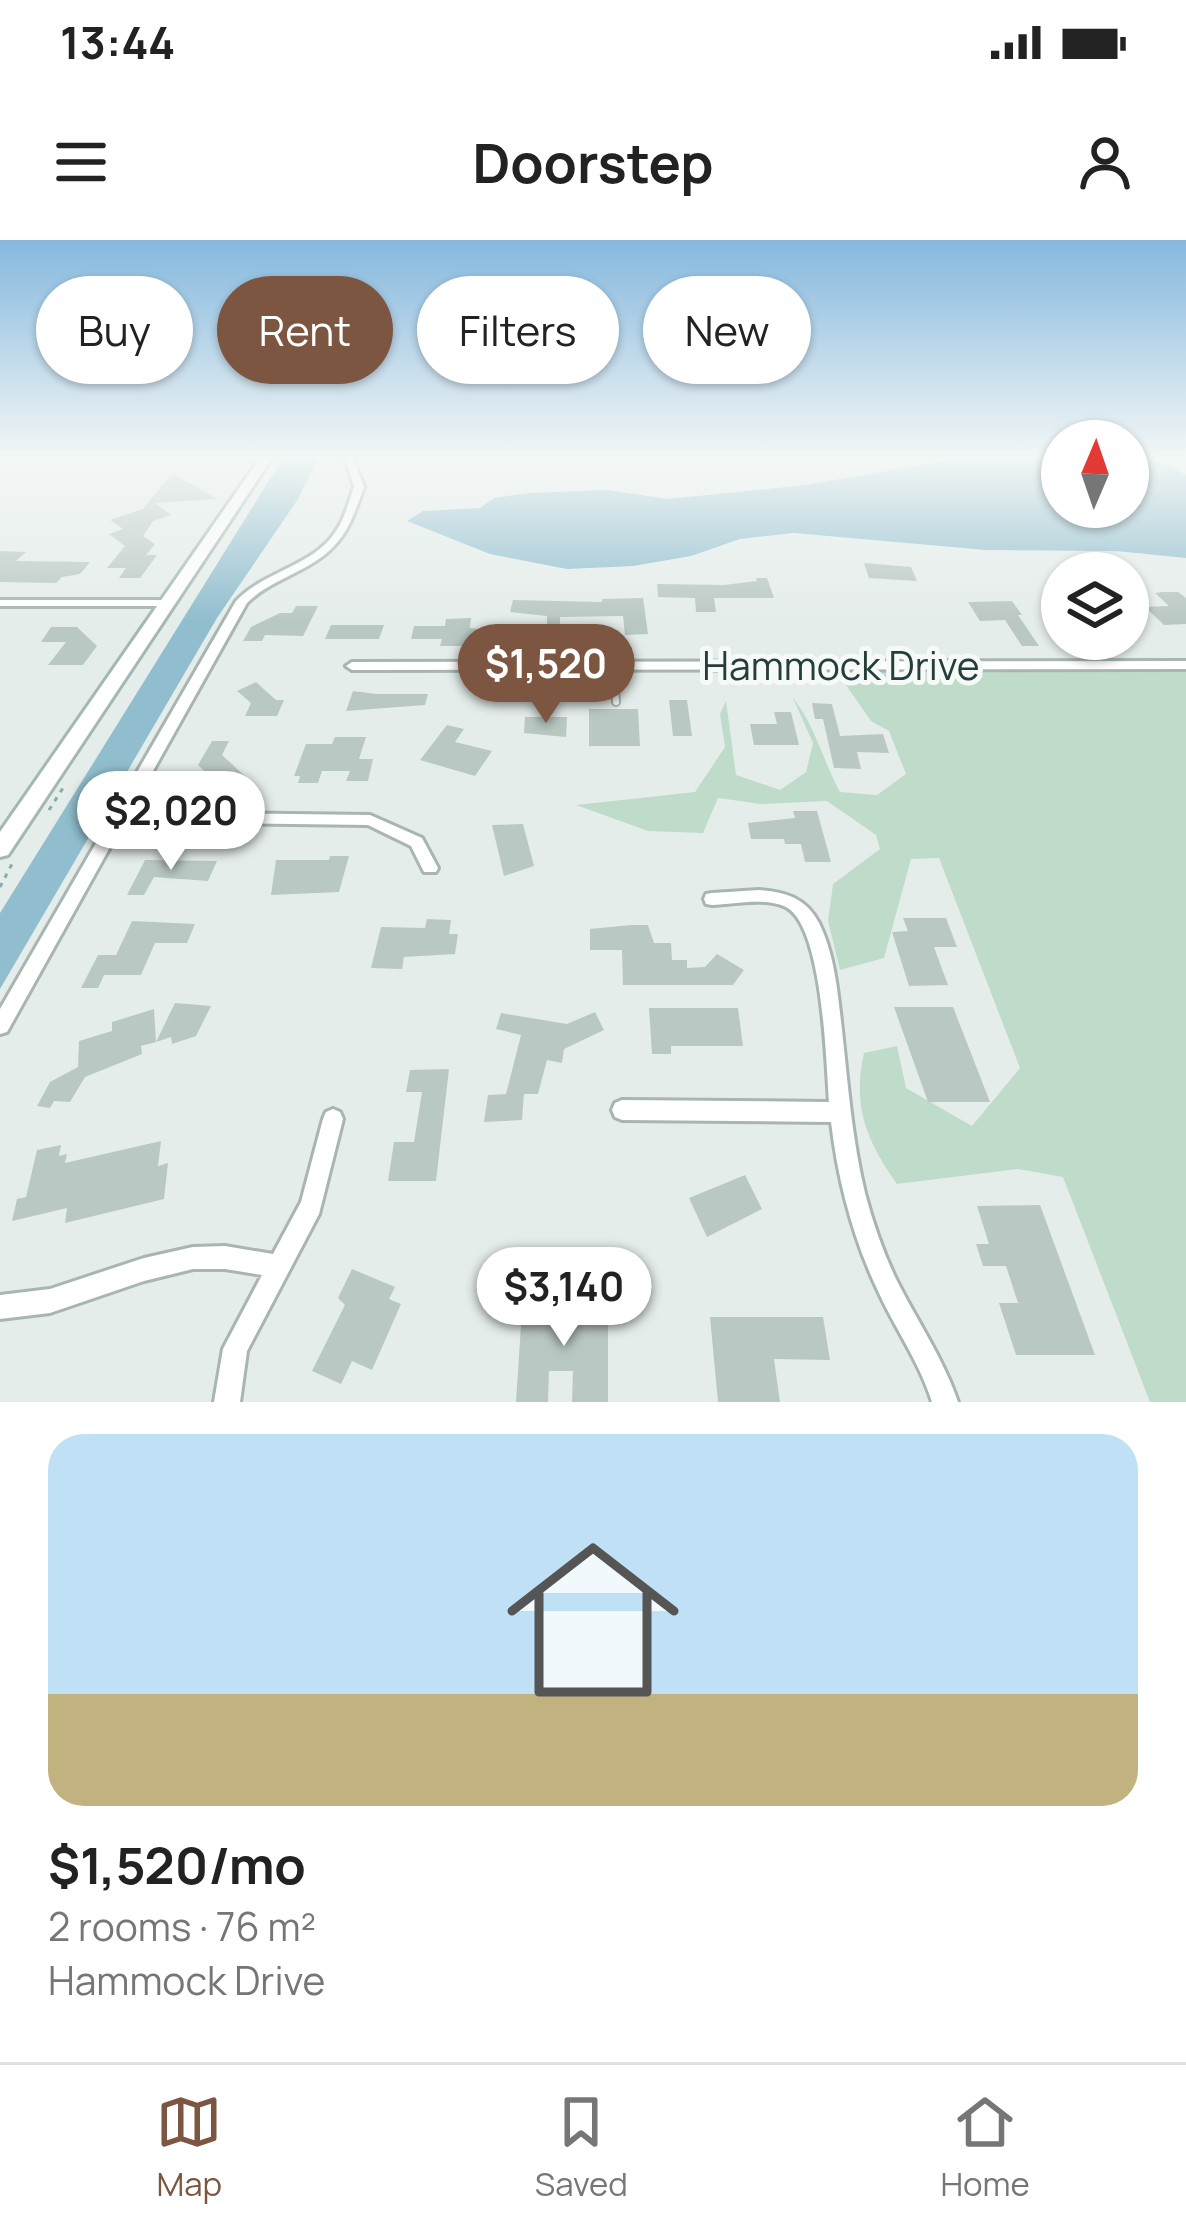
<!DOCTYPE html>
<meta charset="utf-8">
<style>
:root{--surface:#fff;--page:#f2f2f2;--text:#222;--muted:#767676;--line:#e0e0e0;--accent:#7c5641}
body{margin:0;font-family:Manrope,sans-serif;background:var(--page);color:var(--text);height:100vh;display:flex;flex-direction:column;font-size:45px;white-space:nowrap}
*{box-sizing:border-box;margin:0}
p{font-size:39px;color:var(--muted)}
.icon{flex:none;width:66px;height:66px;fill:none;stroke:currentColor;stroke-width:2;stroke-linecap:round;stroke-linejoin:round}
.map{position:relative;height:1162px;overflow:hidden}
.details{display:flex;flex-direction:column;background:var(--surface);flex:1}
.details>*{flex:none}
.hud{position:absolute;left:36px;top:36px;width:1116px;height:108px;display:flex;gap:24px}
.needle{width:78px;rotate:2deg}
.fabs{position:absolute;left:1041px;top:180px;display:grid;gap:24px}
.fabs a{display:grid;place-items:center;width:108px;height:108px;border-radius:50%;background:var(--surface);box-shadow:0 3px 9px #0004;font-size:60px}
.price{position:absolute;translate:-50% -102px;padding:0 27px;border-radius:42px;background:#fff;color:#222;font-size:39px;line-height:78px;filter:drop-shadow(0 3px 6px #0008)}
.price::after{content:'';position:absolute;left:50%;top:72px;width:36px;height:27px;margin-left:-18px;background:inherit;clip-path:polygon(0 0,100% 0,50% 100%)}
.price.on{background:var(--accent);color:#fff}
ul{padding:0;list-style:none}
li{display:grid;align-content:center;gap:24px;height:636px;padding:0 48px}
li+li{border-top:3px solid var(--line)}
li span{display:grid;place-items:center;height:372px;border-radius:36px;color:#555}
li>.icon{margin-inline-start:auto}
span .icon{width:216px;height:216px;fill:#fffc;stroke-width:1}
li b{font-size:51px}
.tag{padding:0 42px;border-radius:54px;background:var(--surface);box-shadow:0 3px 9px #0004;font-size:42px;line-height:108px}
.tag.on{background:var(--accent);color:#fff}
.status{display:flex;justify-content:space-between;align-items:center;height:84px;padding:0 60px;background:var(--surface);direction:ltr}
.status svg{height:33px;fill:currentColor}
header{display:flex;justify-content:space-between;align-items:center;height:156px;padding:0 48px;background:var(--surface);font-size:54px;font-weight:700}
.menu{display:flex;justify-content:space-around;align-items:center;height:168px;border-top:3px solid var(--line);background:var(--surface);font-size:33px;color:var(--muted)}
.menu a{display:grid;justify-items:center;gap:6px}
.menu .on{color:var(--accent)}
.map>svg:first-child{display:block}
</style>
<div class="status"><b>13:44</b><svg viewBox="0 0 49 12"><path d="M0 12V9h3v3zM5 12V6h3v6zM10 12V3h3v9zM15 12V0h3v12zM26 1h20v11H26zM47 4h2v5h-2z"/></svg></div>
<header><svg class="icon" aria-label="menu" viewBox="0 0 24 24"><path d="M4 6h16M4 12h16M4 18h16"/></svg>Doorstep<svg class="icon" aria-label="person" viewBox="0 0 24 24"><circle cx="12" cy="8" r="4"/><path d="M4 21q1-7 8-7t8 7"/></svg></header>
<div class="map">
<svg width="1186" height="1162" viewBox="0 0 1186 1162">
<rect width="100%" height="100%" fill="#e5edea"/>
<path fill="#bfdcca" d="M865,428L1186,429V1162H1150L1063,937L1018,929L897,944C866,900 852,865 864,813L897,806L906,848L972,886L1020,828L939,618L911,619L884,718L840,730L828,681L833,644L880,609L876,595L827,561L761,564L718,558L703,593L648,591L576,565L695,552L725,507L720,474L726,461L736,535L780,550L806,532L813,503L793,458C815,485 823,521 840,552L877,555L906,534L889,491L871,481L837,432H865Z"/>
<path fill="#91bece" d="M283,218H318L298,259L217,378L0,749V673Z
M961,218H1062V267H1128V218C1151,218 1166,224 1186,235V318L1116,311L986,310L794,293L740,299L691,316L633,326L567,329L490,314L407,281L423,271L480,268L494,258L531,253L607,250L668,259L805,245Z"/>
<path fill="#bac8c3" d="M172,233L217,259L155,263L171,275L153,281L143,296L155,304L146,315H157L140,338H119L126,328H107L125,306L109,294L123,289L110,280L143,269Z
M0,311L26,312L16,321L90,322L80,334L62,337L56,343L0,342Z
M864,323L911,327L917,341L869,338Z
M756,338H767L774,358H714L716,372H696L695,358L658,357L657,344L724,345L757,341Z
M1162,352H1178L1186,358V384L1164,385L1145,367L1169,366L1155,353Z
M643,358L648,394L625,395L623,376L560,377V389H547V376L510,372L513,360L602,362V359Z
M1012,361L1022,375H1018L1039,406H1022L1005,380L980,381L968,362Z
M296,366H318L303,396L265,395L262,401H243L251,387L280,373H292Z
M471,378L470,388L481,389L478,406H440L442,399H411L414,386H445L446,379Z
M331,385H384L379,399H325Z
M51,387H77L97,406L83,425H48L66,402H41Z
M256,442L276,460H284L277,476H245L251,463L237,451Z
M353,451L376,454H428L425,465L346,471Z
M669,460H687L692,496H673Z
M812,463L832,464L840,496L883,494L889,513L857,512L861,529L834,528L823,479H815Z
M589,469H638L640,506H589Z
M774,472H791L799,505H754L750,484H777Z
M525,477H567L566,497L524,493Z
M447,485L464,489L455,502L492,511L475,536L420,520Z
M335,497H366L359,519H373L368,541H346L350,531H322L318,543H298L300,536H294L306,504H332Z
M212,501H229L222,515L248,539H213L198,525Z
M793,571H817L831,622H805L801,604H785L784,599H751L748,583L795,578Z
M523,584L534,626L504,636L492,585Z
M330,616H349L339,652L271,655L276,620H329Z
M145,620L217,621L208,641L154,637L144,655H127Z
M903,678H946L957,707H934L948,745L909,746L892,692L908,691Z
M427,679L451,680L449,694H458L455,714L404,717L402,729L371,728L381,687L425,688Z
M132,681L195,684L187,703H155L141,735H104L98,748H81L98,715H116Z
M631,685H648L654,703H671L672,720H687V728L705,727L717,714L744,730L733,745H623L622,710H590V689Z
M175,763L211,766L196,796L172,804L171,797L156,802Z
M894,767H953L990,862H928Z
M649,768H738L743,806H671V814H652Z
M154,769L156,802L141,806L142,814L85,837L70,862L54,861L50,868L37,866L50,842L78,827L79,801L112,791V782Z
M595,772L604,790L564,809L562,823L547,820L538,854H524L522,880L484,882L488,855L506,854L521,795L496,789L501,773L567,784Z
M449,829L436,941H388L394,902H414L422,852H406L410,830Z
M161,901L158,926L168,923L164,959L65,983L67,968L12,981L17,959L26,957L37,910L61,905L59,916L67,914L65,923Z
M745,935L762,969L707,997L689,958Z
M1040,965L1095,1115H1016L999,1063H1018L1006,1026H983L976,1004H989L977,966Z
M352,1029L395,1047L389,1059L401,1064L372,1130L352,1121L341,1144L312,1131L345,1065L338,1058Z
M523,1054H554L553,1085H578L579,1054L608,1055V1162H572L573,1131H549L548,1162H516Z
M710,1077H823L830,1120L774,1119L780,1162H718Z"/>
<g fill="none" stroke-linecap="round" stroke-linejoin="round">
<defs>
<path id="lane" d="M613,426L616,462"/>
<path id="street" d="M345,218H353L364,247C356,268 350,290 334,306C310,332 272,338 247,363L130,572L370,575L422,598L438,628L436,632H424L411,606L368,585L124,582L7,792L0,794V769L236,361C264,331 314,326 336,291C345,278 349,261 354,247Z
M0,360H167L173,363L167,366H0Z
M1186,421V429L352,430L346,426L352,422Z
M759,650C786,652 806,658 819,683C835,715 838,755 842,790C848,845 852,899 865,953C873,983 883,1012 896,1039C917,1081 943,1118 958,1162H932C920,1123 896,1090 879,1053C853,999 838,941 831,882L622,880L615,877L612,870L615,863L622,860L829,862C826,822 823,686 786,667C764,657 735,664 712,665L706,664L704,659L706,654L712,653Z
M333,869L340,872L343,879L319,974L247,1111L240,1162H214L223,1109L262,1035L225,1029H193L144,1041L50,1073L0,1079V1055L50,1049L144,1018L193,1007L225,1006L273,1014L301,962L323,879L326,872Z"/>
<path id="secondary" d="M260,218H272L8,615L0,617V592Z"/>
</defs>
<use href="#lane" stroke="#a8b5b2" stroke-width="10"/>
<use href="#street" stroke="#a8b5b2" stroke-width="6"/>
<use href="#secondary" stroke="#a4b8b3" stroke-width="6"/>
<path stroke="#87aea6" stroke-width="3" stroke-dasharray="4.5 6" stroke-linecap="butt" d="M49,570L63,548
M0,647L13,622"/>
<use href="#lane" stroke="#fff" stroke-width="6"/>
<use href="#street" fill="#fff" fill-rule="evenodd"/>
<use href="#secondary" fill="#fff" fill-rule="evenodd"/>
</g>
<linearGradient id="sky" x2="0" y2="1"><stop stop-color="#85b8de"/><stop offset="0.57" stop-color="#f3f7f6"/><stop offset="1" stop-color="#f3f7f6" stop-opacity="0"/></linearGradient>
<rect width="1186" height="381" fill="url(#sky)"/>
<g text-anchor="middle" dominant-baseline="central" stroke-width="10" stroke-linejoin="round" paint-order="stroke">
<g font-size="39" fill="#253e3a" stroke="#f5f9f8">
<text x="841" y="425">Hammock Drive</text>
</g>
</g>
</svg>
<div class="fabs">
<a><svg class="needle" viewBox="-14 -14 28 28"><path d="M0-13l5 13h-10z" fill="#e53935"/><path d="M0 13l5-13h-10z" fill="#767676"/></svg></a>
<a><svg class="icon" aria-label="layers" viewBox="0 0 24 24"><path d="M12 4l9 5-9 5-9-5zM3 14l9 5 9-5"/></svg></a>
</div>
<b class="price on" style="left:546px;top:486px">$1,520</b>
<b class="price" style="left:171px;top:633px">$2,020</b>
<b class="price" style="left:564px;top:1109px">$3,140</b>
<div class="hud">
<a class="tag">Buy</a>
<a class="tag on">Rent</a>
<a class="tag">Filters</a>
<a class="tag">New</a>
</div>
</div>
<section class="details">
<ul>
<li><span style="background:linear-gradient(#bfe0f5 70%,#c2b280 0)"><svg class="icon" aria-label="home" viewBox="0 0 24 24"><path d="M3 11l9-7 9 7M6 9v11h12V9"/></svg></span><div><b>$1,520/mo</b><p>2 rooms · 76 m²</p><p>Hammock Drive</p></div></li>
</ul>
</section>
<nav class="menu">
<a class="on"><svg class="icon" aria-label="map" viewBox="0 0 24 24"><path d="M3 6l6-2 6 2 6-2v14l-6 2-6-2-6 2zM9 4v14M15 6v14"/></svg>Map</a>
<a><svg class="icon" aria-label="saved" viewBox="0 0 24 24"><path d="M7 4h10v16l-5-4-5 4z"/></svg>Saved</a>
<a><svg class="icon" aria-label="home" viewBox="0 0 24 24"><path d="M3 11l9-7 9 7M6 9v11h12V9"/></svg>Home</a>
</nav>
